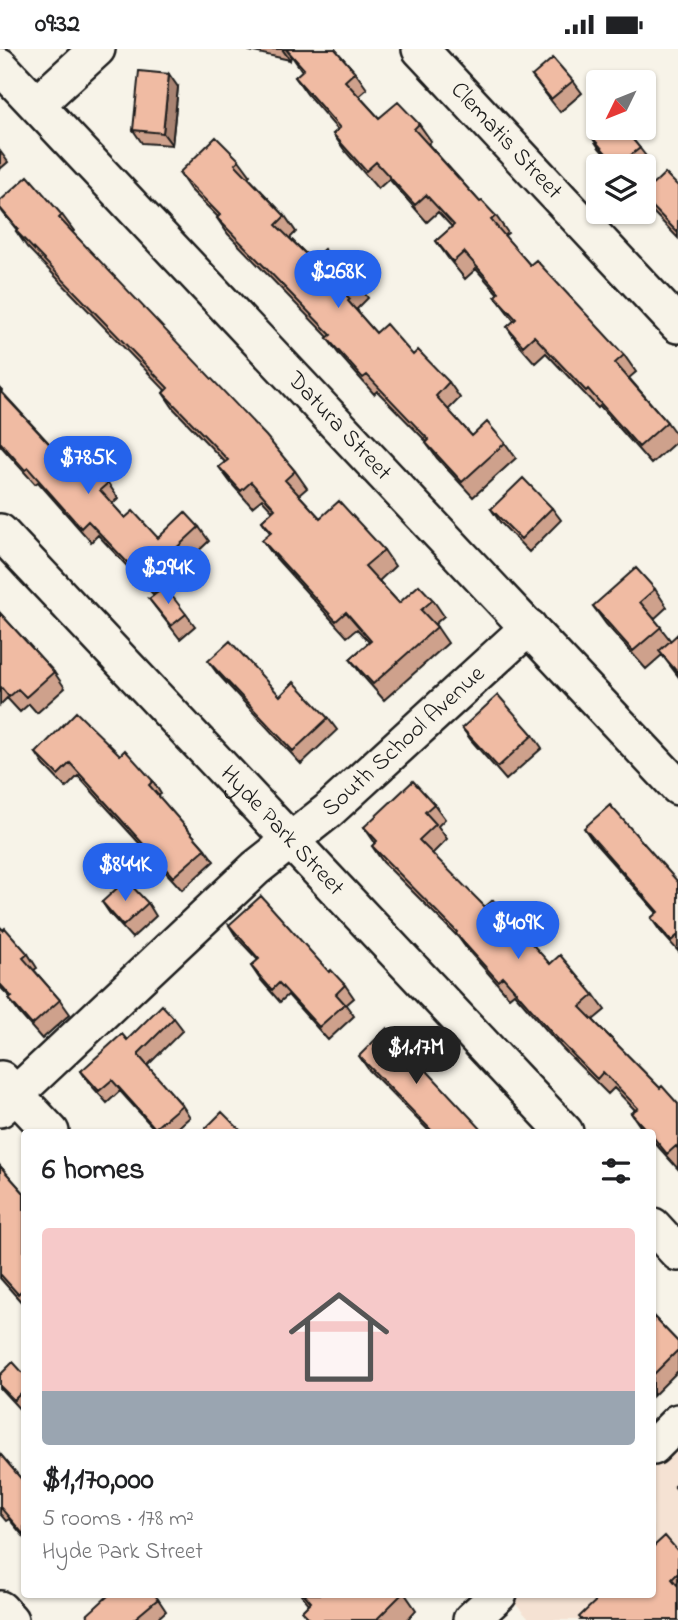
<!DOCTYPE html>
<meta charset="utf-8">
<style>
:root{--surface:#fff;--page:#f6f6f6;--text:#202124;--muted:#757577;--accent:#2563eb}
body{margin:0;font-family:"Indie Flower",sans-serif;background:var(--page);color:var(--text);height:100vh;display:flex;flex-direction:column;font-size:26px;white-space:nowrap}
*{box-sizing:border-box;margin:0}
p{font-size:23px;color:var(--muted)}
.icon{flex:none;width:38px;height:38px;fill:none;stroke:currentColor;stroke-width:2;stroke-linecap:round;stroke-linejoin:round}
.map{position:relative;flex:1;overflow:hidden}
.side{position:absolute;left:21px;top:1080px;width:635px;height:469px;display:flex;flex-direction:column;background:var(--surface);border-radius:7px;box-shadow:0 2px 5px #0004}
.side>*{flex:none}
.needle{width:46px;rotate:227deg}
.fabs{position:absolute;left:586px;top:21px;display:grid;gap:14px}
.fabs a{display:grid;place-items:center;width:70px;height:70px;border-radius:7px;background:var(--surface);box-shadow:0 2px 5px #0004;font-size:35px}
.price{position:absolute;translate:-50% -60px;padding:0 16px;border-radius:24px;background:var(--accent);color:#fff;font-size:23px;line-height:46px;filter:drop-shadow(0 2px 4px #0008)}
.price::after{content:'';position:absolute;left:50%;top:42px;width:21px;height:16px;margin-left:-10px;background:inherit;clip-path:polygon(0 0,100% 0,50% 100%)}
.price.active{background:#222;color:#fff}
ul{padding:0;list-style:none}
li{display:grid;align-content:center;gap:14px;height:371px;padding:0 21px}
li span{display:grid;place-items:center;height:217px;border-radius:7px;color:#555}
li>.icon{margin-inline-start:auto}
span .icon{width:126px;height:126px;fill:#fffc;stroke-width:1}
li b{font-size:30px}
h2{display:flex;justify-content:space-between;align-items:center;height:84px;padding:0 21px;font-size:30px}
.status{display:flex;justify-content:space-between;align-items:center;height:49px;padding:0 35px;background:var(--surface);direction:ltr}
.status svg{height:19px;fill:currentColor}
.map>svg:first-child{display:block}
</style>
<div class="status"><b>09:32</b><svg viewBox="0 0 49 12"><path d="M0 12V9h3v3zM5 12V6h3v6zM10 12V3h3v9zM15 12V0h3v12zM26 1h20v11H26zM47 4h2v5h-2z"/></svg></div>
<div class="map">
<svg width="678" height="1571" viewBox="0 0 678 1571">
<rect width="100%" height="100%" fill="#f7f3e8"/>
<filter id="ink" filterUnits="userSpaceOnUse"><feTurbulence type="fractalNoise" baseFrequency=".0143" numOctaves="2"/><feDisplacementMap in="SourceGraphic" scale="14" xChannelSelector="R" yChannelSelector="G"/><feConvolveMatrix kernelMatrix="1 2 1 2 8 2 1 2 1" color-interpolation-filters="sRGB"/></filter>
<g filter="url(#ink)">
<path fill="#f5e2d3" d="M678,1391V1571H530L511,1550L517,1545H653V1415Z"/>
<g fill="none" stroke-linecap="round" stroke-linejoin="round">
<defs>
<g id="minor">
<path id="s1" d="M420,0L678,276"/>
<path id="s2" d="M0,17L678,738"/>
<path d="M37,55L97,0"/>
<path id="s3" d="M0,483L565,1083"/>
<path d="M1,1030L51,1083"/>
<path id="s4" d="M0,1060L256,819L328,762L529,578"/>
<path d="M653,1177L678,1204"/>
<path d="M653,1398L678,1373"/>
<path d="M0,1560L10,1571"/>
<path d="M471,1571L499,1545"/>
</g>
</defs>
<use href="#minor" stroke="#1c1c1c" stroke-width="40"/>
<use href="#minor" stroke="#f7f3e8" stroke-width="35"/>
</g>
<path fill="#cea18c" stroke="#1c1c1c" stroke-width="2" d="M248,0H335L355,23L367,40L359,47L379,69L419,75L431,92L428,95L480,153L496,167L508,184L504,187L530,216L624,306L636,323L629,329L667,373L678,388V391L651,415L600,357L598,359L546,304L535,314L519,296L507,278L514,272L495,247L498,245L476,220L465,230L448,209L436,192L452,178L438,163L427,173L389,130L378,140L345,102L333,85L338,81L307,45L295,28L302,22L291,6L290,11L249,2Z
M532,27L573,32L582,44L560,63L541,39Z
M178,38L172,96L142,94L133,81Z
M624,79L649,111L642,117H615L599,99L591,87Z
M0,102L8,113L0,120Z
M239,111L250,126L248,128L285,167L296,183L290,189L312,211L357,234L368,249L357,260L360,266L376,284L413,306L449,333L460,349L448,361L472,387L505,394L516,409L473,448L437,409L426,394L427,393L377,342L374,345L338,304L327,289L328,288L228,185L217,169L218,168L190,140L179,124Z
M678,137V189L652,162L644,150V144Z
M0,152L62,166L74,182L72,183L295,422L307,439L299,446L320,469L384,501L395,517L379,532L399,554L433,551L444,567L435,575L448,594L384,651L362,626L350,610L369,593L357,580L347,588L274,507L262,491L270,484L262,472L273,462L262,450L252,458L231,434L219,418L225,413L174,360L163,344L165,341L27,198L16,182L17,181L0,160Z
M0,339L2,341L1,342L70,417L86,428L108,434L118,449L112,455L125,469L158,489L199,478L209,492L153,545L98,486L91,493L38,433L35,435L0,396Z
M552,459L561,471L529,503L500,473L491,460Z
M655,540L667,558L654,570L671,592L678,585V627L662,606L646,620L606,575L593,557Z
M149,550L186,565L195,577L180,590Z
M0,564L54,623L65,639L37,664L29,655L20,663L7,649L0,656Z
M208,612L328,669L337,681L301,715L217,624Z
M462,679L533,686L542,699L506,731L471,691Z
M36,704L120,706L153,732L161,745L158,747L205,800L214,812L182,841L78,727L66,739L44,716Z
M434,755L445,770L438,777L447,790L432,805L485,858L550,915L594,946L605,961L593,971L660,1039L678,1055V1120L653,1092V1083H645L642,1080L631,1064L635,1061L614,1039L608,1045L562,999L514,944L509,948L467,900L458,888L383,813L372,797L375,794L364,778Z
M584,779L678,833V902L660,882L651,869L657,864L592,791Z
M102,853L148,854L156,867L132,889L110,865Z
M229,876L329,923L345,936L354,949L346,956L354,967L328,991L288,946L280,953L259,929L251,917L258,911L237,889Z
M0,878L28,905L37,919L34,921L60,951L70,965L42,990L19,964L9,950L11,949L0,938Z
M174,969L183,981L147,1017L182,1056L190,1068L173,1083H157L120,1042L107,1054L89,1034L81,1022L127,991Z
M359,1007L484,1083H430L369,1021Z
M0,1117L24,1144V1256L0,1229Z
M653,1267L678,1293V1322L653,1347Z
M24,1325V1362L23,1364L0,1339V1326Z
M0,1405L24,1433V1488L9,1470L6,1472L0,1465Z
M678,1502V1571H581Z
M301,1545H405L416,1561L407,1571H309L302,1562L309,1555Z
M158,1550L166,1562L156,1571H90L87,1566Z"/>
<path fill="#a88372" stroke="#1c1c1c" stroke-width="2" d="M282,0H292H286L291,6L290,11Z
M169,25L178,38L172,96L163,84Z"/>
<path fill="#f0bba3" stroke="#1c1c1c" stroke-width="2" d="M286,0H335L355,23L345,32L379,69L398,53L419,75L414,80L480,153L482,152L496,167L491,171L530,216L536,211L624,306L615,314L667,373L639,398L588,340L586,342L534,287L523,297L507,278L516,270L495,247L499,243L464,203L453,213L436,192L454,176L426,146L415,156L376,113L366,122L333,85L340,79L295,28L304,20Z
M553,9L573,32L551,50L532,27Z
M139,22L169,25L163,84L133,81Z
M600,79H623L640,99L617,117L591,87Z
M216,88L239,111L235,115L285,167L276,176L312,211L324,200L357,234L345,245L350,250L348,252L376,284L386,275L413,306L418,301L449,333L436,347L472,387L487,373L505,394L462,433L426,394L429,391L367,326L363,329L327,289L331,286L217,169L220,166L179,124Z
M665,124L678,137V184L644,149V144Z
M28,127L62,166L59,169L266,387L295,422L285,431L320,469L339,452L384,501L365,517L399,554L419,536L433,551L421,561L437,578L373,635L350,610L371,592L346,563L336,572L262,491L272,483L262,472L275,460L251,433L241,442L219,418L228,411L163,344L168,339L16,182L18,180L0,159V152Z
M0,342L70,417L73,414L86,428L95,420L108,434L100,441L125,469L133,462L158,489L185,463L199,478L143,530L88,472L81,479L28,419L25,421L0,393Z
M523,429L552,459L521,490L491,460Z
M636,519L655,540L640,553L661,578L633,602L593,557Z
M165,538L186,565L171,577L149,550Z
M0,564L54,623L26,648L18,640L9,648L0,637Z
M678,585V624L659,602Z
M230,592L280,647L294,633L328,669L293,702L208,612Z
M498,646L533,686L498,718L462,679Z
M76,663L120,706L125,701L153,732L149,736L205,800L173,828L70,714L58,726L36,704Z
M413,732L434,755L425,763L436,775L419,791L485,858L493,851L550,915L560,906L594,946L580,958L660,1039L662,1037L678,1055V1100L676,1097L667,1105L653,1088V1083H648L631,1064L638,1059L603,1023L597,1030L551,983L503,928L498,932L456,885L457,883L372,797L377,792L364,778Z
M610,756L678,833V886L671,892L651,869L658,863L584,779Z
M126,831L148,854L123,877L102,853Z
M261,847L329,923L331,921L345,936L336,945L345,955L319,978L279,934L272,941L251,917L259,910L229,876Z
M0,878L3,881L5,879L28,905L23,909L60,951L32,976L9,950L12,948L0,935Z
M162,956L174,969L139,1004V1007L182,1056L155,1079L112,1031L99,1042L81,1022L122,985L127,991Z
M387,979L484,1083H433L359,1007Z
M222,1063L242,1083H202Z
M0,1117L24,1144V1239L18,1245L0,1225Z
M653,1267L678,1293V1301L653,1326Z
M13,1313L24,1325V1341L14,1351L0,1337V1326Z
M0,1405L24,1433V1486L0,1458Z
M678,1433V1442L674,1437Z
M665,1487L678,1502V1524L672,1530L678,1537V1571H582L579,1568L603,1545H653V1498Z
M110,1545H154L158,1550L133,1571H91L87,1566Z
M304,1545H402L376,1571H311L302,1562L311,1553Z"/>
</g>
<g text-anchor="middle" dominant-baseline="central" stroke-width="5" stroke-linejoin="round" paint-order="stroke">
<g font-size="24" fill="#1c1c1c" stroke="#f7f3e8">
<text stroke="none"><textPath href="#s1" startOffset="126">Clematis Street</textPath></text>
<text stroke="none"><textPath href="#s2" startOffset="495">Datura Street</textPath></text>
<text stroke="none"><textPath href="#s4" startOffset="546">South School Avenue</textPath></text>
<text stroke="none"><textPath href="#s3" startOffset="411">Hyde Park Street</textPath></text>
</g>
</g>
</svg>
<div class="fabs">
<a><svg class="needle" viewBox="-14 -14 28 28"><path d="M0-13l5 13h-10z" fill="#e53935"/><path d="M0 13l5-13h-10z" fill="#757577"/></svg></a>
<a><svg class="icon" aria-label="layers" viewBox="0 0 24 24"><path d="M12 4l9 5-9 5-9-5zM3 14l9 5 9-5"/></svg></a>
</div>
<b class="price" style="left:338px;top:261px">$268K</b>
<b class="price" style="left:88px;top:447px">$785K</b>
<b class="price" style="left:168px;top:557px">$294K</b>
<b class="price" style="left:125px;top:854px">$844K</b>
<b class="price" style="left:518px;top:912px">$409K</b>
<b class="price active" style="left:416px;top:1037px">$1.17M</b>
<section class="side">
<h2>6 homes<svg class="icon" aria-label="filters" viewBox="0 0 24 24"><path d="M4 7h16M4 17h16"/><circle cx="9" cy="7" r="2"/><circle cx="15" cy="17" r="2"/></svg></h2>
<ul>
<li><span style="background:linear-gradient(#f6c9c9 75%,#9aa5b1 0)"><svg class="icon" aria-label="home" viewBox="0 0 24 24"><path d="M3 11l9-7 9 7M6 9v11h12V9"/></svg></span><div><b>$1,170,000</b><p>5 rooms · 178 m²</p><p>Hyde Park Street</p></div></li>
</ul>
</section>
</div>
